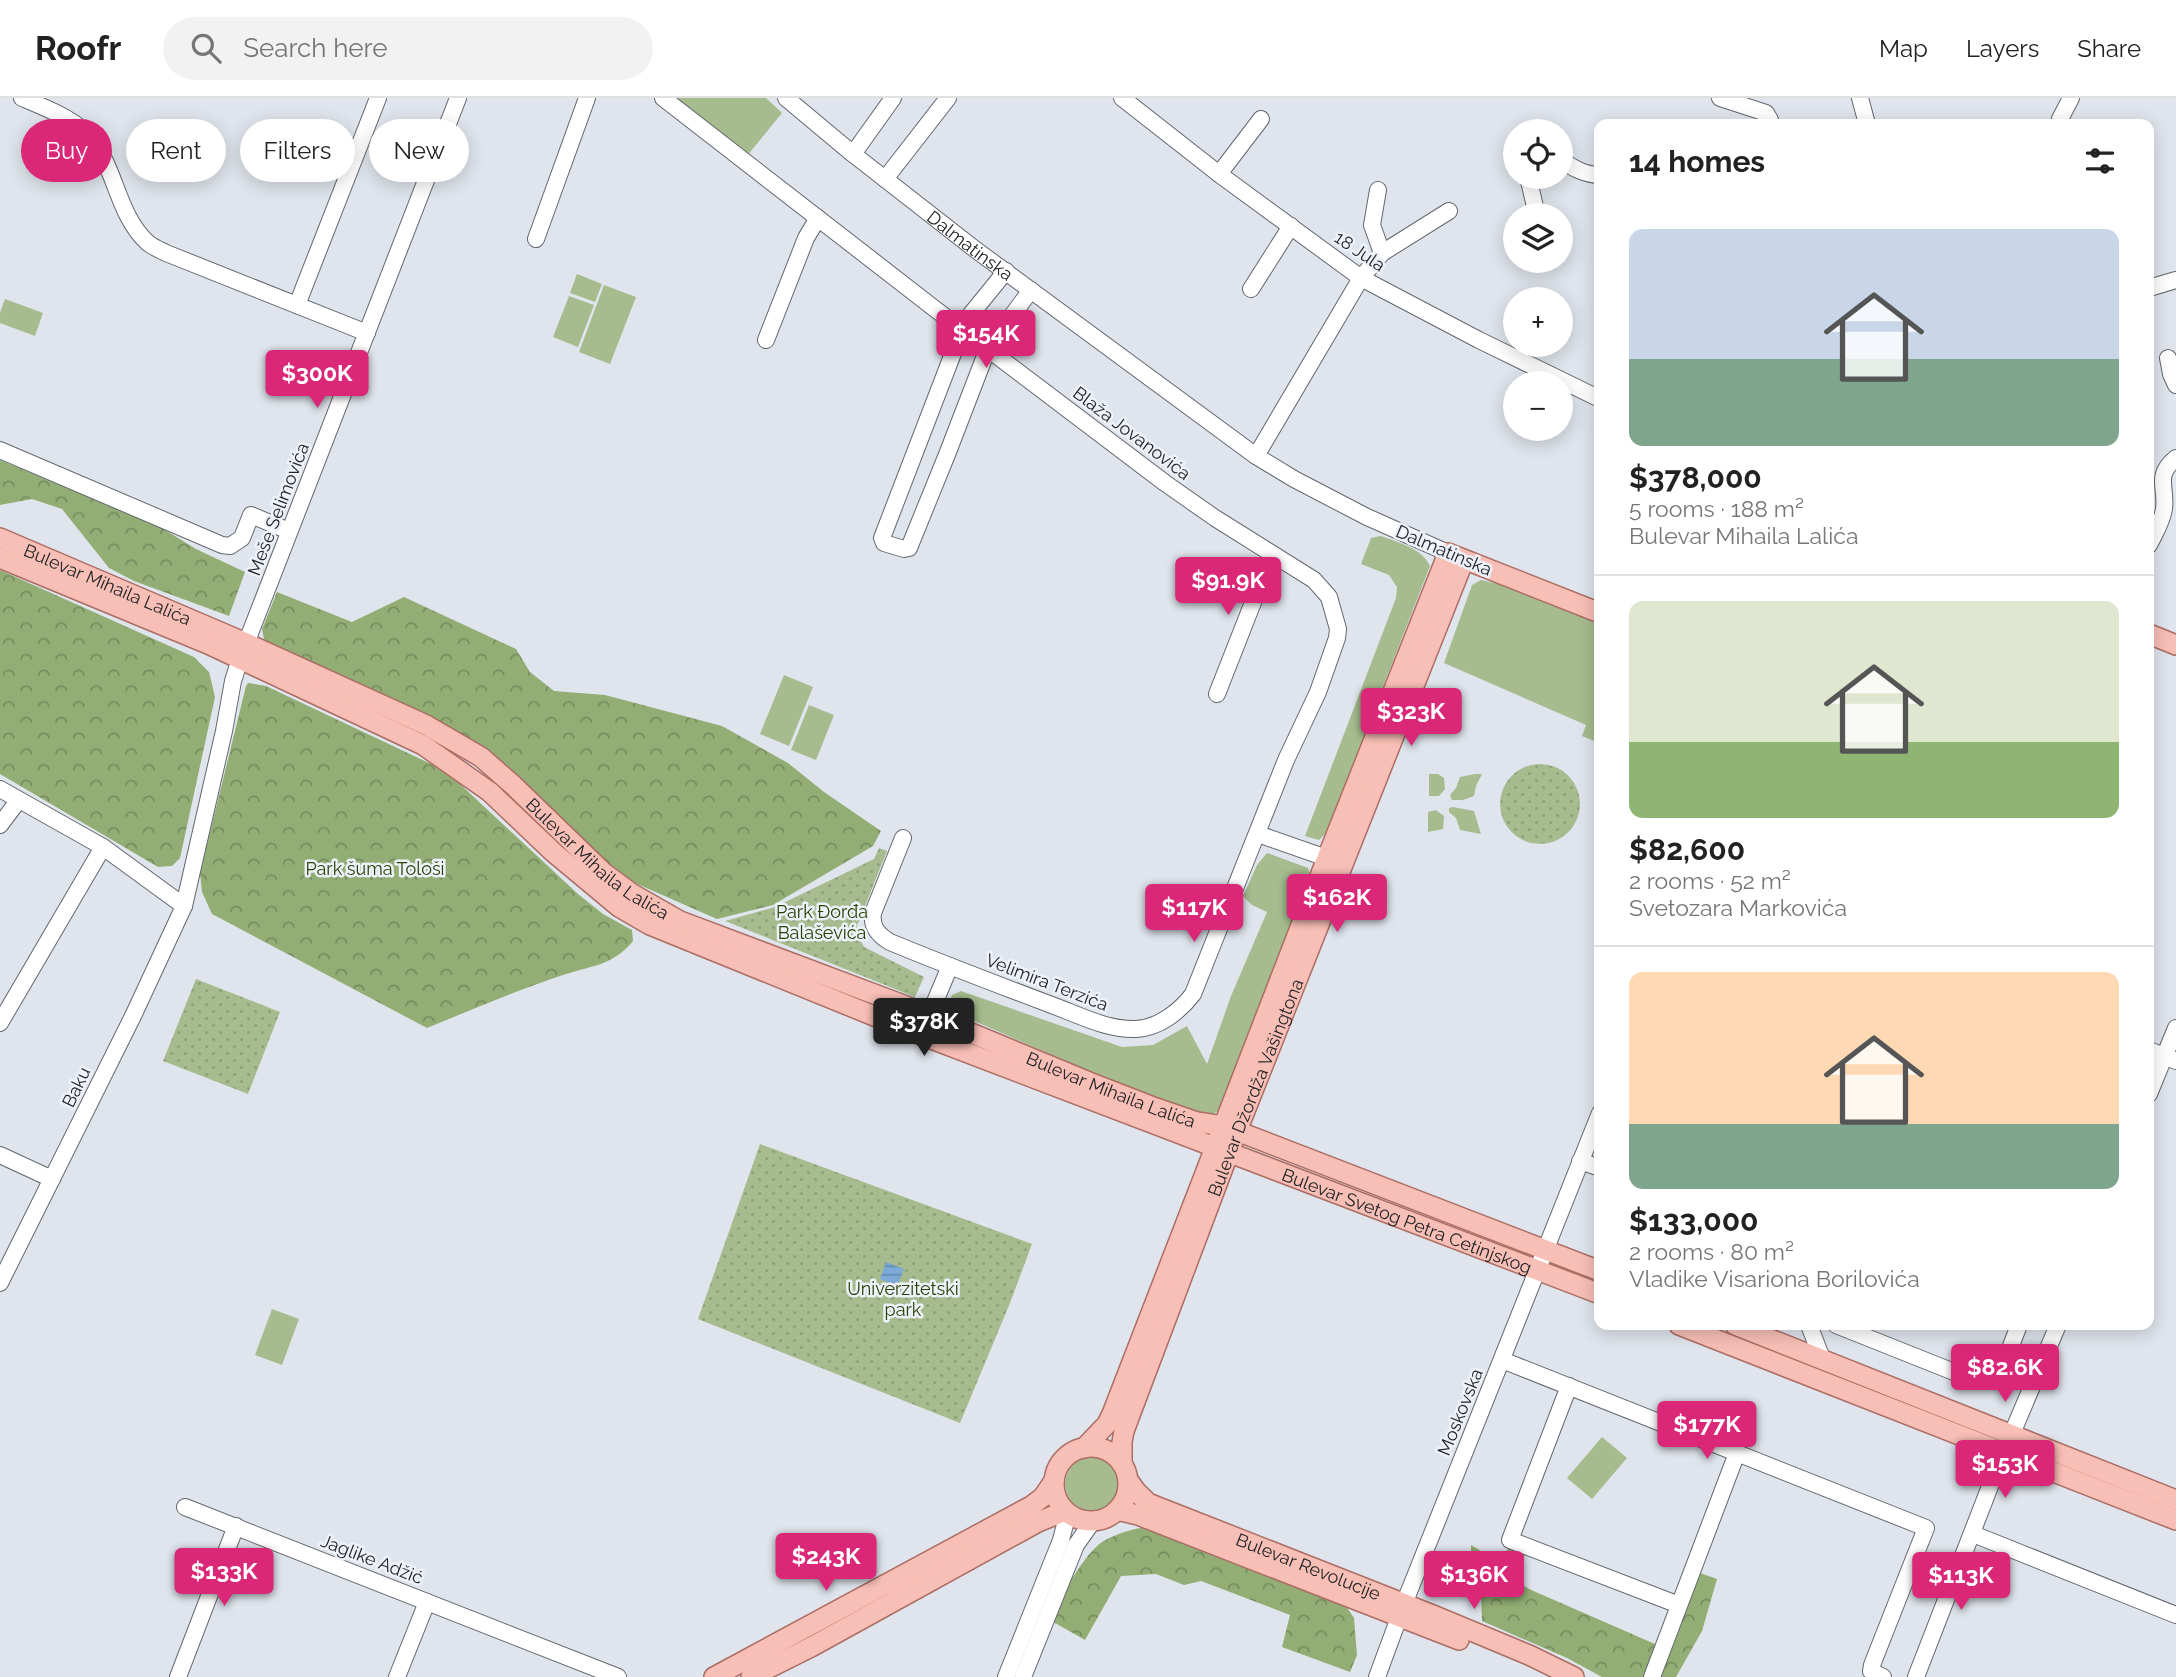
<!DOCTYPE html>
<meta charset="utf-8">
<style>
:root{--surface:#fff;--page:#f2f2f2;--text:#222;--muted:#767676;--line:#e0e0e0;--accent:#db2777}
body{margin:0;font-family:Raleway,sans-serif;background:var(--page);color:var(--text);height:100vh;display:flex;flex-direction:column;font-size:26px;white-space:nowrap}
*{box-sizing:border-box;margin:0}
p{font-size:23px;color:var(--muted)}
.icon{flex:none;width:38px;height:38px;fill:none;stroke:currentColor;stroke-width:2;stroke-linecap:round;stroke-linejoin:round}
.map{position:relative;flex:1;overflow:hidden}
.side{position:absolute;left:1594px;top:21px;width:560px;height:1211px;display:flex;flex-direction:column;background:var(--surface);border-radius:14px;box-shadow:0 4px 18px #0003}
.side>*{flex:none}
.banner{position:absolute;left:21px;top:21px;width:665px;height:63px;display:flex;gap:14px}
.tools{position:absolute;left:1503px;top:21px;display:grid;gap:14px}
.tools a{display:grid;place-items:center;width:70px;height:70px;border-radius:50%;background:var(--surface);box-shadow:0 4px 18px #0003;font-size:35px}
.price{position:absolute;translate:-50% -60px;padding:0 16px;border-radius:7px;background:var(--accent);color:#fff;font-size:23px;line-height:46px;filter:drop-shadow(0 2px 4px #0008)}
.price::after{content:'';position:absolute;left:50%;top:42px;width:21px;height:16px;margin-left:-10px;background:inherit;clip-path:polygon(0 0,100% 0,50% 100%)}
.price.current{background:#222;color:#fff}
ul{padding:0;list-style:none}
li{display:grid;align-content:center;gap:14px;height:371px;padding:0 35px}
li+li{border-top:2px solid var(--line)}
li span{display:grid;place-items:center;height:217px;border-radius:14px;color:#555}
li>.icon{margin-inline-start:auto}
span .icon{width:126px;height:126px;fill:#fffc;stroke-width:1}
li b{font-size:30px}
h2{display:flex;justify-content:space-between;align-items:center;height:84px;padding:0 35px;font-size:30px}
.tag{padding:0 24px;border-radius:32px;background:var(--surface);box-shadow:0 4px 18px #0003;font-size:24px;line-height:63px}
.tag.current{background:var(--accent);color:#fff}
header{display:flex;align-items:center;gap:42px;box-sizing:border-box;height:98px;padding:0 35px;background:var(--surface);border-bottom:2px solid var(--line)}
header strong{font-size:33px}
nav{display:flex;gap:38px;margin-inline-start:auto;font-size:24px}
.search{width:490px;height:63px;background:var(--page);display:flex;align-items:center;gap:18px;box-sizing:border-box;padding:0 24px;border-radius:38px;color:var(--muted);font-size:26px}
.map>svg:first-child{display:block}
</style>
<header>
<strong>Roofr</strong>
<div class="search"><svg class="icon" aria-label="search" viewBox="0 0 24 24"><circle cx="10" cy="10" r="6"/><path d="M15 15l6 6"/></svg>Search here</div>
<nav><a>Map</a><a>Layers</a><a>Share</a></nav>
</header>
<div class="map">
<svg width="2176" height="1579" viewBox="0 0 2176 1579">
<defs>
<pattern id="forest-crowns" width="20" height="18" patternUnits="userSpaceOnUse" patternTransform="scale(1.75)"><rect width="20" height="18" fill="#92ae74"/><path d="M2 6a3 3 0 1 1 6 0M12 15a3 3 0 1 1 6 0" fill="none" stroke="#778d5f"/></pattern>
<pattern id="park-dots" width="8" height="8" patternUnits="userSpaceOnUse" patternTransform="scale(1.75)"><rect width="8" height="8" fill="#a6bc8e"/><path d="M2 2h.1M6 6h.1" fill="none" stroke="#8fa17a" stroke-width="1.8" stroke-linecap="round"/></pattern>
<pattern id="water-rules" width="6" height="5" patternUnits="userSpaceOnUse" patternTransform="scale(1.75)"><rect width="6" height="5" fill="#7cabd9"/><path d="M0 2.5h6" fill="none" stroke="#658bb0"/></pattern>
</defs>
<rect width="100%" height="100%" fill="#e0e5ed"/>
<path fill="#a6bc8e" d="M668,0H766L782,15L747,58Z
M577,176L602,186L595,204L570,195Z
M604,187L636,199L610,266L579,254Z
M569,198L594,207L578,249L553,239Z
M5,201L43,215L35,238L0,225V215Z
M1381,438C1399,445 1422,450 1430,468L1326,735L1319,742L1305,738L1396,500L1397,489L1389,477L1361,466L1371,440Z
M1481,482L1499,486L1538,501L1540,496L1599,522V645L1582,638L1586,627L1444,565L1472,487Z
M784,577L813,589L789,648L760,636Z
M809,607L834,617L816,662L791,652Z
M1429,676H1438L1444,680L1445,691L1439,698H1429Z
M1475,676H1482L1476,688L1474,698L1463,702H1452L1450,697L1456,690L1460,679Z
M1453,709L1474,713L1481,736L1460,732L1456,720L1449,714V710Z
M1436,712L1444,718L1443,731L1428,734V714Z
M1267,755L1308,770L1312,783L1224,1009L1213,1016L1195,1019L951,913L950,903L952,897L961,893L1122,949L1153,947L1187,928L1207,966L1231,898L1267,814L1252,807L1243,798L1257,767Z
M272,1211L299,1221L282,1267L255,1257Z
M1602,1339L1627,1360L1592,1401L1567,1380Z
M1065 1386a27 27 0 1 1 54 0a27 27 0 1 1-54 0Z"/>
<path fill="url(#forest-crowns)" d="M0,362L157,427L196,451L245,474L229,518L134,483L109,470L62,411L32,401L0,407Z
M0,472L194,559L209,574L215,599L180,760L172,768L158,769L0,676Z
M277,494L352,524L404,499L516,551L530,574L554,593L605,597L722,628L788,665L824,694L881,733L873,748L773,807L717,821L619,778L525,690L266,551L262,531Z
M248,585L266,588L446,673L578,796L603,816L632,832L633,843C613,868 589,868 560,878C515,893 471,912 427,930L212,816L202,794L200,775L246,588Z
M1150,1428L1346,1508L1354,1520L1357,1557L1350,1574L1282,1549L1290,1517L1201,1483L1184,1487L1156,1476L1121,1478L1085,1542L1048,1521C1061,1500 1083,1457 1102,1444C1117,1435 1133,1431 1150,1428Z
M1471,1447L1498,1463L1509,1450L1525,1457L1514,1481L1529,1491L1671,1553L1700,1475L1717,1481L1702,1533L1676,1579H1602L1567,1560L1482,1523L1481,1495L1483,1476L1471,1456Z"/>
<path fill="url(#park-dots)" d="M1500 706a40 40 0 1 1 80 0a40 40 0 1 1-80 0Z
M879,750L887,753L855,833L864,849L924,879L915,899L725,823L775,809L874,761Z
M196,881L280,914L248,996L163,963Z
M760,1046L1032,1146L1010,1205L960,1325L698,1221Z"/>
<path fill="url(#water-rules)" d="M886,1164L904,1171L897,1188L880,1181Z"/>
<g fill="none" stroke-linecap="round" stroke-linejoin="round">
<defs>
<g id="minor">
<path d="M22,0C46,10 79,22 95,45C116,75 119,119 148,145C153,149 160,152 166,155L367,235"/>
<path d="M663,0L935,211L1165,385L1215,420L1314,482L1329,499L1338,531L1337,540L1318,594L1286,662L1193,896C1180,913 1159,930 1136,931C1106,932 1077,916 1049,906C996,886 943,866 890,844C878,837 871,829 873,815L903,740"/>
<path id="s1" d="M786,0L853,56L976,152L1256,358L1294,381L1367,419L1448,455"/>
<path d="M1122,0L1219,76L1361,180L1479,242L1600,301"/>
<path d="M1720,0L1766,15L1770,22V26"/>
<path d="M1860,0L1867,26"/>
<path d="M2060,21L2071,0"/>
<path d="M1516,44V45"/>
<path d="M853,56L893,0"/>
<path d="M1561,62C1573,70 1585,77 1600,77"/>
<path d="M1219,76L1261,21"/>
<path d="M1528,79L1537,117"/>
<path d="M885,81L948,0"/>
<path d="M536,141L587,0"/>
<path d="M1382,155L1449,113"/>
<path d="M1006,173L967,221L962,232L882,440L884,445L904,451L909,450L948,354L988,250L1031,192"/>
<path d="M2149,190L2176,182"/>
<path d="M1251,191L1291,128"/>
<path d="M297,207L378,0"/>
<path d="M766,242L806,140L818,120"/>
<path d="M2168,260L2171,276L2176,287"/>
<path d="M0,352L222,447L230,448L242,440L251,417L289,433"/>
<path d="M1256,358L1361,180L1382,155L1372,127L1378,92"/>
<path d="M2149,447C2155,435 2162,424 2164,411C2167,389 2154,378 2176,360"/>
<path d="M1217,596L1272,456"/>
<path d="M0,691L103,749L184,808"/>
<path d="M0,727L18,703"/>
<path d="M1258,736L1338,764"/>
<path d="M0,925L103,749"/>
<path d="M921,937L950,868"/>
<path d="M2149,952L2176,963"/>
<path d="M2149,996L2176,930"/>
<path d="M0,1057L52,1081"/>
<path d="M1580,1063L1600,1070"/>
<path d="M0,1185L133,918L184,808L224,633L233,583L240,561L458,0"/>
<path d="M1809,1227L1823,1263"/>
<path d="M1836,1227L1974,1282L2001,1274L2019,1227"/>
<path d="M1502,1262L1926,1430L1872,1567L1871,1573L1883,1579"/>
<path d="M1569,1288L1510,1442L1679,1507"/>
<path d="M185,1409L618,1579"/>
<path d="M1973,1436L2176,1517"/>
<path d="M178,1579L236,1428"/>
<path d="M397,1579L427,1504"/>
<path d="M1006,1579L1061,1442L1068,1415"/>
<path d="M1023,1579L1076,1447L1093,1423"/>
<path d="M1377,1579L1404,1506L1600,1015"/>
<path d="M1652,1579L1737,1355"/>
<path d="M1916,1579L1994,1378L2058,1227"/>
</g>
<g id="major">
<path id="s2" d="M0,440L246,545L426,627L481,659L513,687L604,775L631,795L680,823L906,908L1089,984L1156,1010L1197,1024L1224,1028L1600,1173"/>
<path id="s3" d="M0,460L208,546L423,647L490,694L553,754L619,809L650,827L921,937L1600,1196"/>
<path d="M2149,536L2176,547"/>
<path d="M1679,1227L2176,1422"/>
<path d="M1735,1227L2176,1402"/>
<circle cx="1091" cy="1386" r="37"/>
<path d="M1084,1350L1107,1326L1112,1316L1327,760L1448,455L1600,515"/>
<path id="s4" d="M1122,1366V1344L1124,1333L1237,1033L1464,462"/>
<path id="s5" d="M1128,1382L1136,1393L1148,1405L1433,1517L1529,1557L1574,1579"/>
<path d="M1117,1412L1138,1417L1459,1542"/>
<path d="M714,1579L1031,1408L1043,1399L1054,1383"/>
<path d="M751,1579L811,1549L1038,1424L1065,1413"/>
</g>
</defs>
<use href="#minor" stroke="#62676e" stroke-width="18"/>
<use href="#major" stroke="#ab6d64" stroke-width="22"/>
<use href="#minor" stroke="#fff" stroke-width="16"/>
<use href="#major" stroke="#f8bfb6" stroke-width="19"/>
</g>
<g text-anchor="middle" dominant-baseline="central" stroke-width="5" stroke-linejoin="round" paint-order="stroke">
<g font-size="18" fill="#232427" stroke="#edf2fa">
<text stroke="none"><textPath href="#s1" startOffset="236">Dalmatinska</textPath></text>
<text transform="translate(1360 153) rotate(34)">18 Jula</text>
<text transform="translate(1132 335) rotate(37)">Blaža Jovanovića</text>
<text transform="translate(278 411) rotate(-69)">Meše Selimovića</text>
<text transform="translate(1444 452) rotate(23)">Dalmatinska</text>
<text stroke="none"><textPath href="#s2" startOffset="117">Bulevar Mihaila Lalića</textPath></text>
<text stroke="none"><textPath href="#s2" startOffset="684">Bulevar Mihaila Lalića</textPath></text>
<text transform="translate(1047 884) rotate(21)">Velimira Terzića</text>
<text transform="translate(76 989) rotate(-64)">Baku</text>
<text stroke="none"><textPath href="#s2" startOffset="1251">Bulevar Mihaila Lalića</textPath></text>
<text stroke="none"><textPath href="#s4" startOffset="401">Bulevar Džordža Vašingtona</textPath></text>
<text stroke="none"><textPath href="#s3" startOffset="1566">Bulevar Svetog Petra Cetinjskog</textPath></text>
<text transform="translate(1460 1314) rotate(-68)">Moskovska</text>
<text transform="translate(372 1461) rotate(21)">Jaglike Adžić</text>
<text stroke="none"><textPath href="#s5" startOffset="203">Bulevar Revolucije</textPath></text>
</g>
<g font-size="18" fill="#294100" stroke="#edf2fa">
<text x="375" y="770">Park šuma Tološi</text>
<text x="822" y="813">Park Đorđa<tspan x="822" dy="21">Balaševića</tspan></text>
<text x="903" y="1190">Univerzitetski<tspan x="903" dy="21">park</tspan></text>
</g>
</g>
</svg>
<div class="tools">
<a><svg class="icon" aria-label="locate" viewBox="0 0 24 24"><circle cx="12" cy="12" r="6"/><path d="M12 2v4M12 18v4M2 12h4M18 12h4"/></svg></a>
<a><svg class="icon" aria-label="layers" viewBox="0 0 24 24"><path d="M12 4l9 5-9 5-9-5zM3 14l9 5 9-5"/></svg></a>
<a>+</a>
<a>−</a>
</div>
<b class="price" style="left:986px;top:272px">$154K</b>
<b class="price" style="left:317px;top:312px">$300K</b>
<b class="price" style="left:1228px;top:519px">$91.9K</b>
<b class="price" style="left:1411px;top:650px">$323K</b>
<b class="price" style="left:1337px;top:836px">$162K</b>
<b class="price" style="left:1194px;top:846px">$117K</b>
<b class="price current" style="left:924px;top:960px">$378K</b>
<b class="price" style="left:2005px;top:1306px">$82.6K</b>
<b class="price" style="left:1707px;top:1363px">$177K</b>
<b class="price" style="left:2005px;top:1402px">$153K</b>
<b class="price" style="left:826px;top:1495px">$243K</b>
<b class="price" style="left:224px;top:1510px">$133K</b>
<b class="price" style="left:1474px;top:1513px">$136K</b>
<b class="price" style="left:1961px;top:1514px">$113K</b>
<div class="banner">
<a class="tag current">Buy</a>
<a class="tag">Rent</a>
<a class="tag">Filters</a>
<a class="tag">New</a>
</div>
<section class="side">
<h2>14 homes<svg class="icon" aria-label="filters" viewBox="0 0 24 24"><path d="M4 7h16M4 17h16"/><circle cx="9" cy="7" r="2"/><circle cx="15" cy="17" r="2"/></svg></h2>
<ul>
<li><span style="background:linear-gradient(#c9d6e8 60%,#7fa58c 0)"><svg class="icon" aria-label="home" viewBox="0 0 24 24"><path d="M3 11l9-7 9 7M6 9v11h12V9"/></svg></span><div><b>$378,000</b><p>5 rooms · 188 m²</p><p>Bulevar Mihaila Lalića</p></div></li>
<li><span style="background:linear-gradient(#dfe7d0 65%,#8fb573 0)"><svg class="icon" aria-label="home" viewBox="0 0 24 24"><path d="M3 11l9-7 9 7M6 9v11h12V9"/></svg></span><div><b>$82,600</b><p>2 rooms · 52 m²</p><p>Svetozara Markovića</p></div></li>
<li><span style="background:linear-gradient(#ffd9b3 70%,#7fa58c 0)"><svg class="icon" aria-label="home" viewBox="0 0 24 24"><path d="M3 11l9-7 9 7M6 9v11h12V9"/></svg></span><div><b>$133,000</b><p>2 rooms · 80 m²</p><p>Vladike Visariona Borilovića</p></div></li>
</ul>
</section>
</div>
